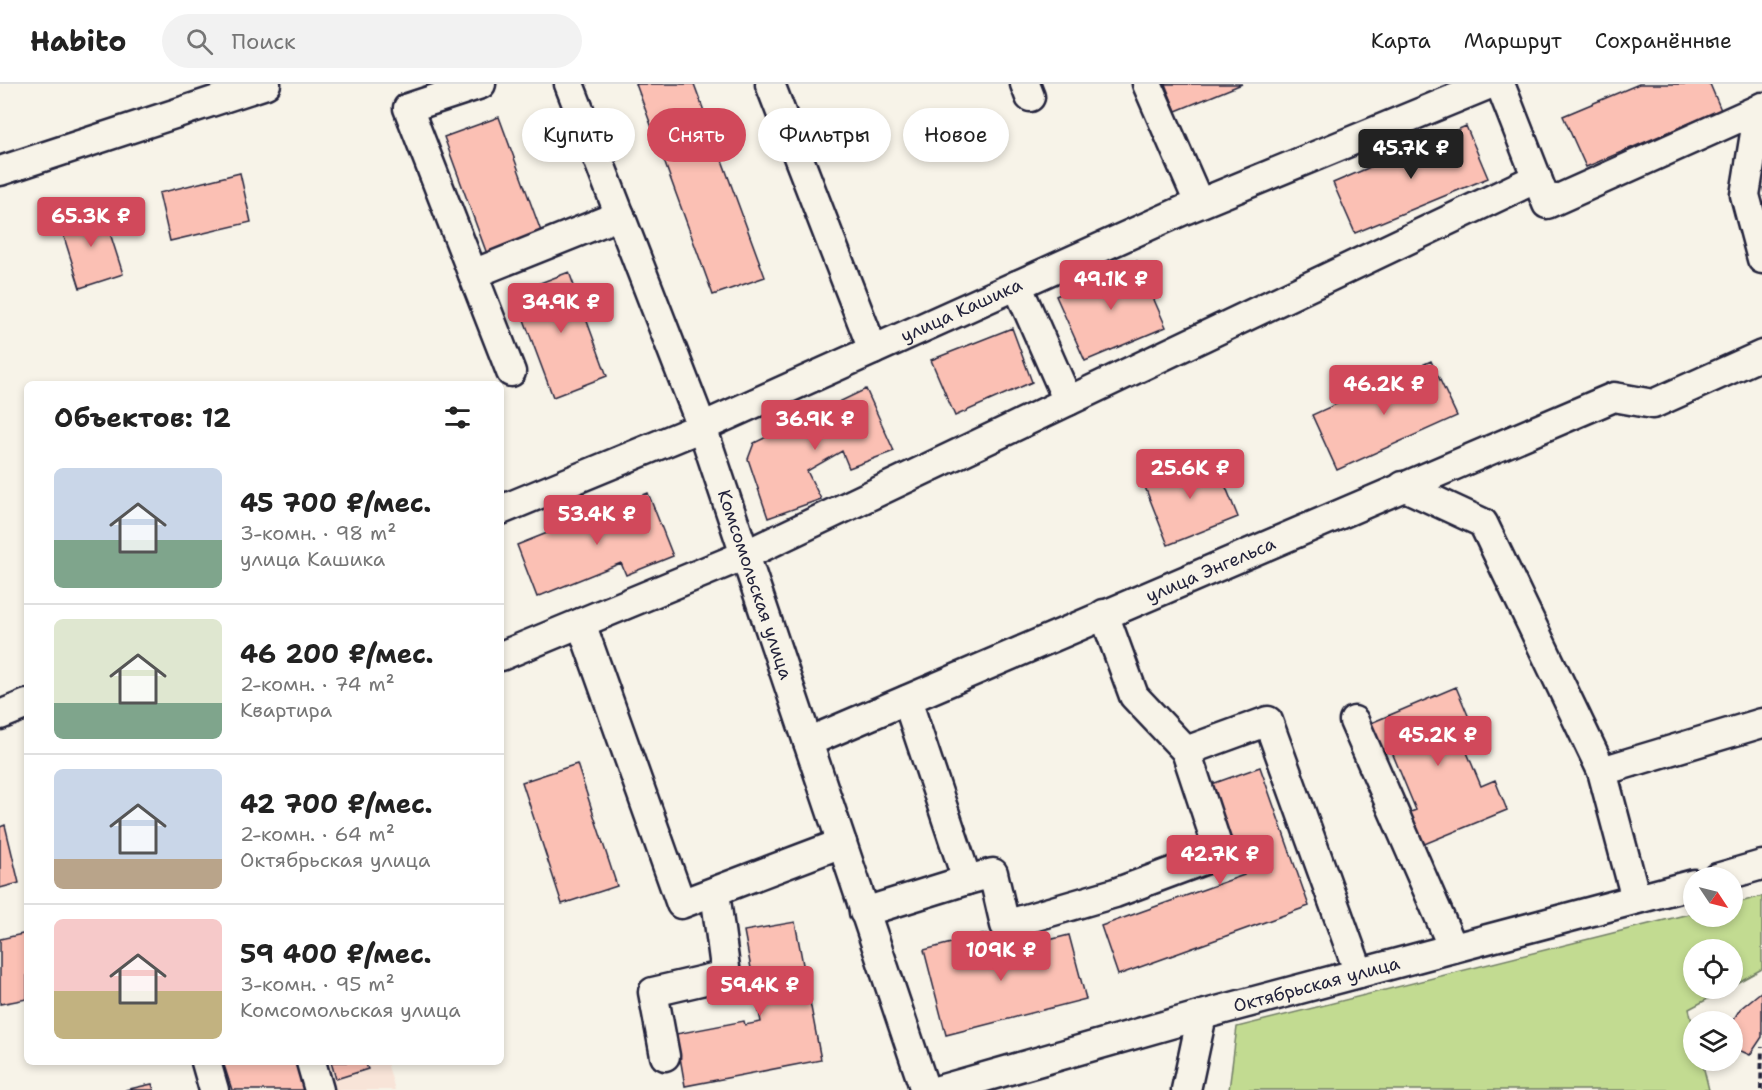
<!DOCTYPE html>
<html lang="ru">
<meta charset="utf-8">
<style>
:root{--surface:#fff;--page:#f2f2f2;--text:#222;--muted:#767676;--line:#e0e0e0;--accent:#d1495b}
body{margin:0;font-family:"Shantell Sans",sans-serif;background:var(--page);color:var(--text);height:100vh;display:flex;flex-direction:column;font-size:22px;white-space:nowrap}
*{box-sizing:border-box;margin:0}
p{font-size:20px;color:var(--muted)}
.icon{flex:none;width:33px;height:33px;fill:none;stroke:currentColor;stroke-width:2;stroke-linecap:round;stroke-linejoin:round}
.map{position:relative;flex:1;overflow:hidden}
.side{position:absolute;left:24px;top:297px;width:480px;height:684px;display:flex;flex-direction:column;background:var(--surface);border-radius:9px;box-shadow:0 3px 9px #0003}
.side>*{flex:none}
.hud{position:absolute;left:522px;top:24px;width:570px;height:54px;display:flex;gap:12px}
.needle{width:39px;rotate:125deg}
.tools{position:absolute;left:1683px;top:783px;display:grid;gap:12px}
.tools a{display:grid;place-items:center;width:60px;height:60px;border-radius:50%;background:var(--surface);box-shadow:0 3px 9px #0003;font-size:30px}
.price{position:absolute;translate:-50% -51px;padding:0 14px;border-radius:6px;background:var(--accent);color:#fff;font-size:20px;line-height:39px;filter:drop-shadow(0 2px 3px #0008)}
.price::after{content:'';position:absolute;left:50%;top:36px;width:18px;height:14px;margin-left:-9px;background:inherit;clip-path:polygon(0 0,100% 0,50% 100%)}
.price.active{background:#222;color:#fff}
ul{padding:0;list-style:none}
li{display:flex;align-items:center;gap:18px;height:150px;padding:0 30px}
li+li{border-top:2px solid var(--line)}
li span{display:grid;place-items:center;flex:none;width:168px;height:120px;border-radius:9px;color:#555}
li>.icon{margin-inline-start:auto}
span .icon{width:72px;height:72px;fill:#fffc;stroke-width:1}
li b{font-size:26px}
h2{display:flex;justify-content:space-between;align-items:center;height:72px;padding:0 30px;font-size:26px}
.pill{padding:0 21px;border-radius:27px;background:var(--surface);box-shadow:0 3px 9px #0003;font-size:21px;line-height:54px}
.pill.active{background:var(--accent);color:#fff}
header{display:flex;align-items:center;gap:36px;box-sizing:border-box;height:84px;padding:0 30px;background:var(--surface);border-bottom:2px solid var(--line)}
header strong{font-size:28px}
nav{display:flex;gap:33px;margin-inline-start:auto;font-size:21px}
.search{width:420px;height:54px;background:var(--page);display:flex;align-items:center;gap:15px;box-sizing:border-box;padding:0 21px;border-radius:33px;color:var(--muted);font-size:22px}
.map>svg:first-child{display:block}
</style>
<header>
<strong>Habito</strong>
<div class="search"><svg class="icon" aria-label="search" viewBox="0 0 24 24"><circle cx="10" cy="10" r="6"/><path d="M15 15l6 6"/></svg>Поиск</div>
<nav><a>Карта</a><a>Маршрут</a><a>Сохранённые</a></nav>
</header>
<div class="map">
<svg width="1762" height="1006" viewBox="0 0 1762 1006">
<rect width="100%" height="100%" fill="#f7f3e8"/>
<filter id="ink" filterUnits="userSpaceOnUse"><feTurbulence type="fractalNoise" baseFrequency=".0167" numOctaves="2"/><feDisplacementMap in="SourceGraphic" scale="12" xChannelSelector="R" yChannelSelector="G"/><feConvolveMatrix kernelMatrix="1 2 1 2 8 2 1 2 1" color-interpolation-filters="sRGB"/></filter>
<g filter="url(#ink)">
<path fill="#f8e4d8" d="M212,978H387L395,1006H220Z"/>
<path fill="#c2db91" stroke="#727e66" stroke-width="1.5" d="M1762,812V885L1733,901L1732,866H1694V904L1727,905L1689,925L1693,942L1694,976L1702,977L1709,1006H1229L1237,943L1693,829L1694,832H1732L1733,820Z"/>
<path fill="#fbc0b4" stroke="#22223b" stroke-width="1.5" d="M636,0H694L765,193L713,211Z
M1165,0H1242L1176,27Z
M1639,0H1710L1721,26L1586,83L1563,32Z
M499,33L542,150L487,170L444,53Z
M1466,42L1488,94L1355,149L1333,99Z
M240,89L251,138L170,157L159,109Z
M102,124L123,190L80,204L59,137Z
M1137,177L1166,243L1085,277L1056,212Z
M569,188L607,292L553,313L514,209Z
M1012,244L1032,298L955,332L931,276Z
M1431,277L1457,332L1337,386L1312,331Z
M866,305L894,367L849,384L842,367L807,387L821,415L768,434L748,375L754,359Z
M1213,371L1238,433L1168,461L1143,398Z
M648,409L673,472L626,491L621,479L537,513L517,461Z
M1456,603L1470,636L1456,642L1481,702L1495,696L1507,726L1422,761L1408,729L1416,726L1391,666L1384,669L1371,639Z
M577,680L617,802L562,820L522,698Z
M1260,683L1309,822L1118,891L1101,842L1244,791L1212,700Z
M5,741L19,799L0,804V743Z
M795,838L821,976L685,1002L676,950L744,937L745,941L761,938L744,847Z
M27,849V915L0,920V855Z
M986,850L995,882L1020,876L1017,864L1069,851L1086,915L946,951L924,866Z
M1762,907V953L1750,971L1732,963V938L1740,925Z
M223,978H298L307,1006H232Z
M331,978H365L368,985L336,995Z
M152,1000L154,1006H125Z"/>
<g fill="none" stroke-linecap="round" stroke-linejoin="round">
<defs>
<g id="minor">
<path d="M481,0L408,24L511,288"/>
<path id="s1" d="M569,0L702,343L925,1006"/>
<path d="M770,0L873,266"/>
<path d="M1025,0L1030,13"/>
<path d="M1147,0L1199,119"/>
<path d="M1500,0L1547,120L1759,25"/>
<path d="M1762,23L1759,25L1745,111L1762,175"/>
<path d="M0,87L266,0"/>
<path d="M473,190L620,131"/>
<path d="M1017,201L1068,317"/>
<path d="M1403,402L1483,439L1602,687"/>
<path id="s2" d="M501,426L702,343L1184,126L1490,0"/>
<path d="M581,539L681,820L842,759"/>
<path d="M501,572L745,471L1537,94"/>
<path d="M0,631L27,620"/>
<path d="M1354,637L1453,864"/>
<path id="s3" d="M808,658L1614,313L1653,320L1762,271"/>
<path d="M1186,667L1268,637L1359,889"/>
<path d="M1717,794L1762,781"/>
<path d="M967,796L993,789L1005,841L1115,809L1220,770L1186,667L1134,612L1104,530"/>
<path d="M1636,815L1602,687L1762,639"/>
<path d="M864,828L967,796L907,616"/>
<path d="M665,972L653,908L726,891L715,808"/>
<path d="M206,978L214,1006"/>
<path d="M311,978L319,1006"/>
<path id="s4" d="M939,1006L1202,931L1694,800"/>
<path d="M1186,1006L1202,931"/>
</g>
</defs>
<use href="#minor" stroke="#22223b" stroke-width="33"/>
<path stroke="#22223b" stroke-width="4" stroke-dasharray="6 4.5" stroke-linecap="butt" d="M1761,1006L1762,963"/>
<use href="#minor" stroke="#f7f3e8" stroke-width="28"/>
</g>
</g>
<g text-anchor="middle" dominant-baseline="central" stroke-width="4.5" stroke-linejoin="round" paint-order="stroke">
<g font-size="18" fill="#22223b" stroke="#f7f3e8">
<text stroke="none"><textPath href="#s2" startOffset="502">улица Кашика</textPath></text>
<text stroke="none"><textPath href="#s3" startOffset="438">улица Энгельса</textPath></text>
<text stroke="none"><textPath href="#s1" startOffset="534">Комсомольская улица</textPath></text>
<text stroke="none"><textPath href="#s4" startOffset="392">Октябрьская улица</textPath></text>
</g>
</g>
</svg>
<div class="tools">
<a><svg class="needle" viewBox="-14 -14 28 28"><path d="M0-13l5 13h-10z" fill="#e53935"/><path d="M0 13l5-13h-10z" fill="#767676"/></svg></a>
<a><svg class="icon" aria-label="locate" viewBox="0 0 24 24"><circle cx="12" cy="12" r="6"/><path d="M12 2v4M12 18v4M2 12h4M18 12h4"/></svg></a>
<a><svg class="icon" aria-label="layers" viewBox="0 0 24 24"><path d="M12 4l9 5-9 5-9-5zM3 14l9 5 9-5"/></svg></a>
</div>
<b class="price active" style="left:1411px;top:96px">45.7K ₽</b>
<b class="price" style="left:91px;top:164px">65.3K ₽</b>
<b class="price" style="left:1111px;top:227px">49.1K ₽</b>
<b class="price" style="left:561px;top:250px">34.9K ₽</b>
<b class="price" style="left:1384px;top:332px">46.2K ₽</b>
<b class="price" style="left:815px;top:367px">36.9K ₽</b>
<b class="price" style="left:1190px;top:416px">25.6K ₽</b>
<b class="price" style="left:597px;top:462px">53.4K ₽</b>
<b class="price" style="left:1438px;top:683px">45.2K ₽</b>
<b class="price" style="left:1220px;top:802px">42.7K ₽</b>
<b class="price" style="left:1001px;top:898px">109K ₽</b>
<b class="price" style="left:760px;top:933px">59.4K ₽</b>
<div class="hud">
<a class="pill">Купить</a>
<a class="pill active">Снять</a>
<a class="pill">Фильтры</a>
<a class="pill">Новое</a>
</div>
<section class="side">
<h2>Объектов: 12<svg class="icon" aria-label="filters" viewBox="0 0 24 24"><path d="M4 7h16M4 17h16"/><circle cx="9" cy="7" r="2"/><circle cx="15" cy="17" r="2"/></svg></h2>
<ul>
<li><span style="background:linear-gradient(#c9d6e8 60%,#7fa58c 0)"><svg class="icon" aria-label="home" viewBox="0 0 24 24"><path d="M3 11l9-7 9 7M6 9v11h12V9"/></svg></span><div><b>45 700 ₽/мес.</b><p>3-комн. · 98 m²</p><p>улица Кашика</p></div></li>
<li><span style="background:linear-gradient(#dfe7d0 70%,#7fa58c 0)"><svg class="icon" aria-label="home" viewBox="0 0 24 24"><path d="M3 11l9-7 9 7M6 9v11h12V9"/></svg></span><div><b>46 200 ₽/мес.</b><p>2-комн. · 74 m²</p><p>Квартира</p></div></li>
<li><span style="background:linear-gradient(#c9d6e8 75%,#b9a48a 0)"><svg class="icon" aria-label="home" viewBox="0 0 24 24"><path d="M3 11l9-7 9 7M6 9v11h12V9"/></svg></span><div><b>42 700 ₽/мес.</b><p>2-комн. · 64 m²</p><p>Октябрьская улица</p></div></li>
<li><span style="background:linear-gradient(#f6c9c9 60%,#c2b280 0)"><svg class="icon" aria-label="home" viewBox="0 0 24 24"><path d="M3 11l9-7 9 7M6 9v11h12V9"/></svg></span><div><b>59 400 ₽/мес.</b><p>3-комн. · 95 m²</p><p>Комсомольская улица</p></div></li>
</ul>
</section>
</div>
